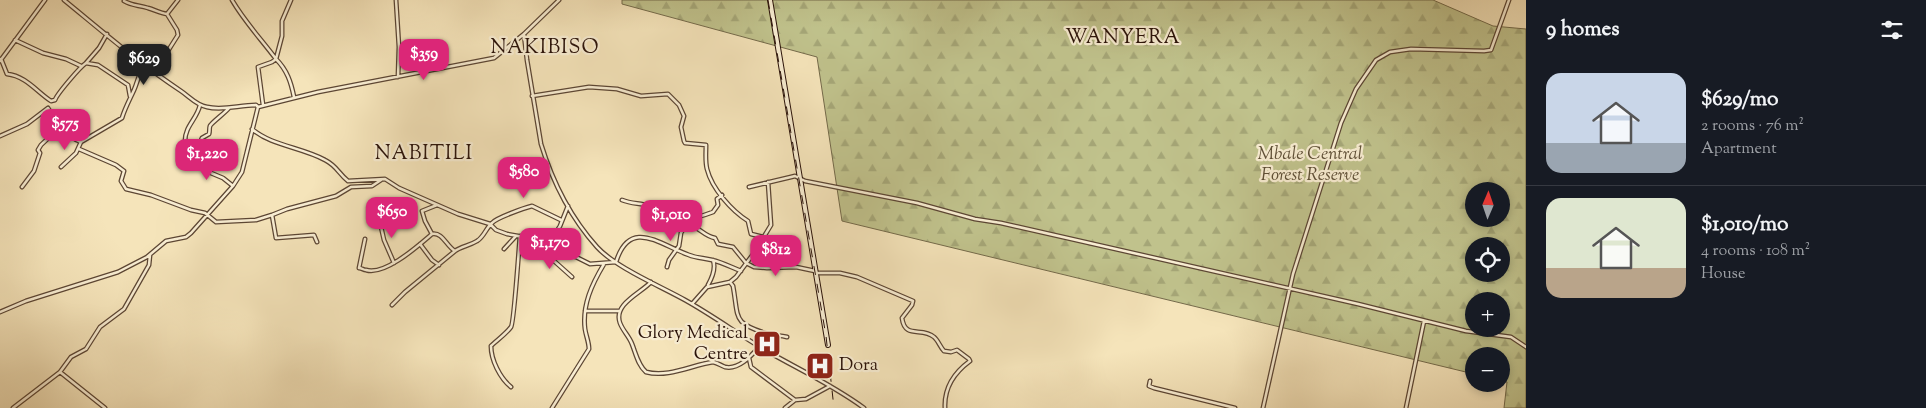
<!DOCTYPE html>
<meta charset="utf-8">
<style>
:root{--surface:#171b24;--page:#242831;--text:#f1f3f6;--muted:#9ea1a6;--line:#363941;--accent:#db2777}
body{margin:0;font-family:"Sorts Mill Goudy",serif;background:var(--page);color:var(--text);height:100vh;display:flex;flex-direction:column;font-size:19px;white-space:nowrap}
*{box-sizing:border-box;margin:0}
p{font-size:16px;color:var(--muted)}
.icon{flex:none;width:28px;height:28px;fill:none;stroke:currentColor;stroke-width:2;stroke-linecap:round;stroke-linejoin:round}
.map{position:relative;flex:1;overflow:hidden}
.drawer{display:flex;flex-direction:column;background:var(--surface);width:400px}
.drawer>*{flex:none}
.needle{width:32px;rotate:2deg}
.controls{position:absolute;left:1465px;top:182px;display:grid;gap:10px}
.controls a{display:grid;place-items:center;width:45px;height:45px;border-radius:50%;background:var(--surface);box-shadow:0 2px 8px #0003;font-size:25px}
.price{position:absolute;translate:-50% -42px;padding:0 11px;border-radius:10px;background:var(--accent);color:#fff;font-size:16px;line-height:32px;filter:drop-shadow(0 1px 2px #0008)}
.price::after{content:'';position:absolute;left:50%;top:30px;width:15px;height:11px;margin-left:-8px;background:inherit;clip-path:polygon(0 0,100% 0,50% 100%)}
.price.active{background:#222;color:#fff}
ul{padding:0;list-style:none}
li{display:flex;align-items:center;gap:15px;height:125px;padding:0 20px}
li+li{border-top:1px solid var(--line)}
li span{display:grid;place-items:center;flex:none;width:140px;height:100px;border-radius:15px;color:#555}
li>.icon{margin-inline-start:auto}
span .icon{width:60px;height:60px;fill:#fffc;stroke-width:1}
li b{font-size:21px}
h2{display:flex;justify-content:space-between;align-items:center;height:60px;padding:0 20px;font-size:21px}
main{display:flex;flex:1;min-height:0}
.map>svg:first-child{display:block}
</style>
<main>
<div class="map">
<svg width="1526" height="408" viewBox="0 0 1526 408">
<defs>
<pattern id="forest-firs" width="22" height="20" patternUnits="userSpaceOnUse" patternTransform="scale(1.25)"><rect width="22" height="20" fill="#c0c28c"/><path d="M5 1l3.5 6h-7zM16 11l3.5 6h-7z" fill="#a5a677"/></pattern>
</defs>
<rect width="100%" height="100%" fill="#f5e4ba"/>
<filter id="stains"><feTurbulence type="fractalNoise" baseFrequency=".004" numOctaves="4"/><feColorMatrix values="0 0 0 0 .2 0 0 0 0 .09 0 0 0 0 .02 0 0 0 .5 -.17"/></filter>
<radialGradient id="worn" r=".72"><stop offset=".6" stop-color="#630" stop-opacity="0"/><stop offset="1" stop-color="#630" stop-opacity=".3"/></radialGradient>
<path fill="url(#forest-firs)" stroke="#746a4a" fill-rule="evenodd" d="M622,0H1433L1493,26L1526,29V408H1504L1507,382L1501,381V356H1474V374L842,221L817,57L622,4ZM1474,191H1501V219H1474ZM1474,246H1501V274H1474ZM1474,301H1501V329H1474Z"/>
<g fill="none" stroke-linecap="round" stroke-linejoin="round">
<defs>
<path id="minor" d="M64,0C102,31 140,64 181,91C190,97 196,105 207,107C223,111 239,105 256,105L258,107L318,92L494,58L524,34L559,0
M232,0C244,21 261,39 276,59L282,36V21L291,0
M396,0L399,47L398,77
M124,1C132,6 139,5 148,8C155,10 160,13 167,14L177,30L178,35L154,73
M167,14L178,0
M524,34L527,60L541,144C552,180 571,218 597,247C615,267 660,286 685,300C712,315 738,334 765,350C798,369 833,385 864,408
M15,40L43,53L66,59L81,66
M1,59L7,74C26,76 37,92 51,101L55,100C57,94 80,67 86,63L98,65L128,85L130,96
M0,61L45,0
M86,63L99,48L107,34
M532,96L589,87L617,89L641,96L668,94L679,105L684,116L681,127L684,141L685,143L706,145C706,153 705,161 707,169C712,189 732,211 748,221L751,234L763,237
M200,105C197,119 185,126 185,141L190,145L202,147L208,160L211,173L223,178L233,186
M263,105L258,67L272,62L276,59C287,70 291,82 294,97
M252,129C272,146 301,147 325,160C337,166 338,173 348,181L385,179L399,188L458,214L490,224L496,230L507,234L535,239L548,245L558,252L576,257L590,264L616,262C630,217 660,245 689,255C696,258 704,258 712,260C721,262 731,267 741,271
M0,136L27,124L48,108C57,122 65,136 81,142L122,118C125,108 130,99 134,90C138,81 138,75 144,67
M199,145L202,138L209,134C210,131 209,129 210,126C211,123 225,113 229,108
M79,149L116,165L124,171L121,181L126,189L151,195L191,210L205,213L216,222L256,220L272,215L287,209L336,196L351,187L372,186L381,180
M61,167L76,153L81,142
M22,187L34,171L40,153L38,150L41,145L60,127
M749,187L791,177L795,176L805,181L917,203L975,219L1001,223L1358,304L1466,331L1511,337L1526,347
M622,200C632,204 640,203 649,206C680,216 679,225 713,212L718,205L717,199L722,195
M272,215L276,238L314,235L317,242
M379,218L384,240L394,263
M686,220L688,224C699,227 704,236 715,238L718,244L733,247L746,263L754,267L767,268L796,267L815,271
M432,234C443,232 446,246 455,251C462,246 469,246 477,241C484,237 486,228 492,223C496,218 524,208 532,206L561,220
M365,239L359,268C362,268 363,270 366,270C385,276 419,245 432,234L425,221L422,211L437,205
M420,244L432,260L439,265
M548,245L560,226L568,206
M504,249L516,236
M557,251L553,260L572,277
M667,267L669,260L679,246L681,233L687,223
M817,273H840L857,277L913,301L912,305L902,318C905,340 922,326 934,337C938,340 940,347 944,351L951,352L957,350L969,359L970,361C955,372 944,388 945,408
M651,282C641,293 613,304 620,323C623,331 629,336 632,344C636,354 638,365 646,372C668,378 692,365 713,362C718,363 720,365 725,367C739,370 751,356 760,346
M730,282L733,286C739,319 732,323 768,334C774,336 780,335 787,337
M708,285C712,278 716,268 713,260
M692,304L707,287L730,282L736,277L754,253L771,225L768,182
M392,305L405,292L455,251
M585,311H620
M0,312L26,301L118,272L147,257L166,241L186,237L191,233L233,186L242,172L258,107
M749,358L751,367L795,400L806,399L830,386
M60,372L105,408
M1150,381L1149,386L1154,388L1235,408
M511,387C500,378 491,360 491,346C497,340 506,334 511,327C514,323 519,247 520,236
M13,408L60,372L71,357L86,349L100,327L124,309L149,265L150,255
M552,408L589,349C589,342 586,336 585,329C582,305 592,284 604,264
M785,408L795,400
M1263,408L1293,274L1341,123L1356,89L1376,60L1390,52L1411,49L1484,51L1491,50L1509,0
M1406,408L1424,321"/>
<path id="secondary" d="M770,0L828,345"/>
</defs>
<use href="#minor" stroke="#5c4634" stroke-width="5"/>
<use href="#secondary" stroke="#291108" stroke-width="6"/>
<use href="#minor" stroke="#f8edd2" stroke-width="2.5"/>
<use href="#secondary" stroke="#f8edd2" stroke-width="4"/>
<path stroke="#291108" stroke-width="1" stroke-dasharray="9 9" stroke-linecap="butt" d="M768,0L826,336L834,408"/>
</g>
<defs>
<symbol id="hospital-square" viewBox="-11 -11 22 22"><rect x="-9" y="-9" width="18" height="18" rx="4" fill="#8f2418" stroke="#f8edd2"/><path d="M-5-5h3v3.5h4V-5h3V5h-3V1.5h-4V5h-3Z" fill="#fff"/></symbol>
</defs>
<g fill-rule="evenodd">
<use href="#hospital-square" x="751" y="328" width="32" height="32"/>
<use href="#hospital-square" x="804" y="350" width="32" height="32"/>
</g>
<g text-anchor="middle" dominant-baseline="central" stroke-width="4.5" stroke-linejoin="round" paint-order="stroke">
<g font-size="18" font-style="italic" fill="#5e4f36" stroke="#f8edd2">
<text x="1310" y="155">Mbale Central<tspan x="1310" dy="21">Forest Reserve</tspan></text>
</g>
<g font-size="18" fill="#291108" stroke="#f8edd2" text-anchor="end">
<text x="748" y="334">Glory Medical<tspan x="748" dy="21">Centre</tspan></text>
<text x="839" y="366" text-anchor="start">Dora</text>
</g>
<g font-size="20" letter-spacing="1" fill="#291108" stroke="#f8edd2">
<text x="1123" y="38">WANYERA</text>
<text x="545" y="48">NAKIBISO</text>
<text x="424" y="154">NABITILI</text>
</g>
</g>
<rect width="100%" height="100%" filter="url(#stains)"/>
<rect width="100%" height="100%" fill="url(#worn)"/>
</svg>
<div class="controls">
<a><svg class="needle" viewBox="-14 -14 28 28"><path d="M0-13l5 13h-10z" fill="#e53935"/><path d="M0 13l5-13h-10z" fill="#9ea1a6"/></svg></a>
<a><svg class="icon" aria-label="locate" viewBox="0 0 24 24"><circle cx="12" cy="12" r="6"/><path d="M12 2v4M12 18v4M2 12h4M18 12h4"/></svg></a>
<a>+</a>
<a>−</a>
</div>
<b class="price" style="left:424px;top:81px">$359</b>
<b class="price active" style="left:144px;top:86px">$629</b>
<b class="price" style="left:65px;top:151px">$575</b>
<b class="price" style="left:207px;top:181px">$1,220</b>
<b class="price" style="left:524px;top:199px">$580</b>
<b class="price" style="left:392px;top:239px">$650</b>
<b class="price" style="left:671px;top:242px">$1,010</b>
<b class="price" style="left:550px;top:270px">$1,170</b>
<b class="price" style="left:776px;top:277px">$812</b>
</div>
<section class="drawer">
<h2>9 homes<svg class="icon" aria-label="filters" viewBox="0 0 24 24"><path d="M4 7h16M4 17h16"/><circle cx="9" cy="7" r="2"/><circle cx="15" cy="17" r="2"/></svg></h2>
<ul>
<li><span style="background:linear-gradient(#c9d6e8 70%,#9aa5b1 0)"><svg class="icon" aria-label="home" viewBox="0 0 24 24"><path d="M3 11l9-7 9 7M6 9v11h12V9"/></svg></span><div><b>$629/mo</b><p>2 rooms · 76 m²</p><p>Apartment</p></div></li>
<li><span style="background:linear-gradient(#dfe7d0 70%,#b9a48a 0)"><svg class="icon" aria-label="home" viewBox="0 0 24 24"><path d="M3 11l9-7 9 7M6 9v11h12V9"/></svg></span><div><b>$1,010/mo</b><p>4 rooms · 108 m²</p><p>House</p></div></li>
</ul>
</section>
</main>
